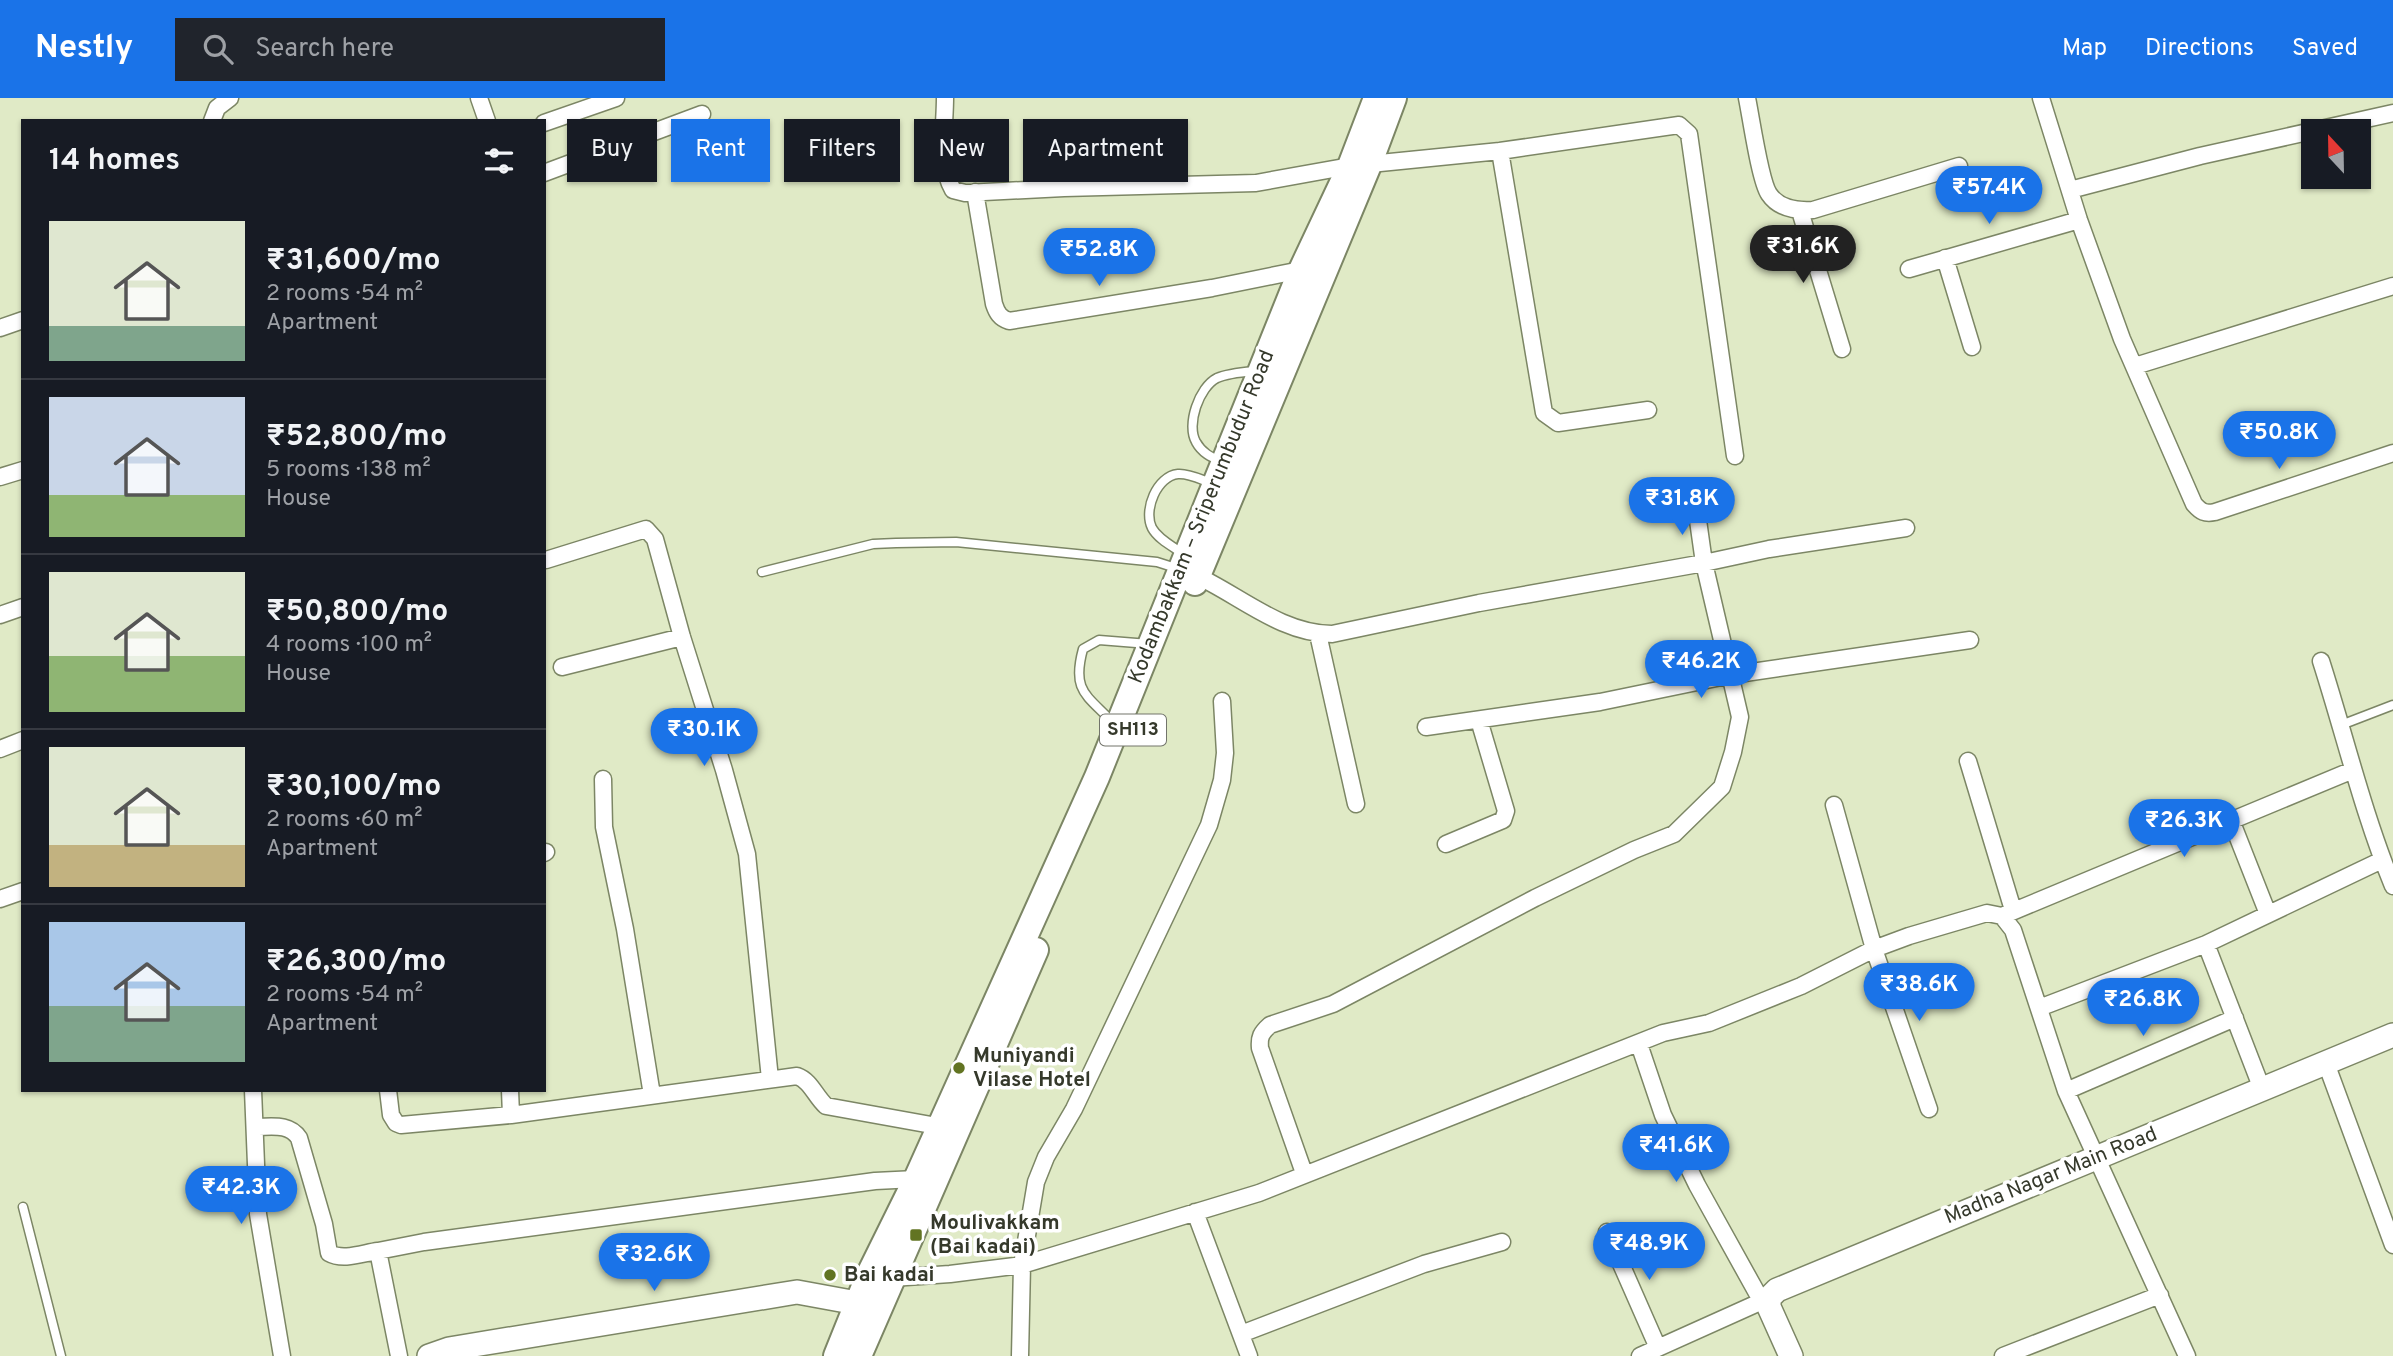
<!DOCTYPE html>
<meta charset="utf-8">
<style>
:root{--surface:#171b24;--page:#20242c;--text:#f1f3f6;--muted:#9ea1a6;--line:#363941;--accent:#1a73e8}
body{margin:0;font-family:Overpass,sans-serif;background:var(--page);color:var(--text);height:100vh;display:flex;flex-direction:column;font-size:26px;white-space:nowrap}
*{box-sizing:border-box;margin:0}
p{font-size:23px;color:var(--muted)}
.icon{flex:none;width:38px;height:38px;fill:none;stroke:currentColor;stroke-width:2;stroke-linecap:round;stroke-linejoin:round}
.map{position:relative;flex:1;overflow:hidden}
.sheet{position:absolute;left:21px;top:21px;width:525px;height:973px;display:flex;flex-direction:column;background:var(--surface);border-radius:0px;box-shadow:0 2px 5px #0004}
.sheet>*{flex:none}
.banner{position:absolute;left:567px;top:21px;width:665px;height:63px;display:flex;gap:14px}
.needle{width:46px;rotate:338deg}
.tools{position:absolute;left:2301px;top:21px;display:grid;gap:14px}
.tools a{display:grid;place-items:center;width:70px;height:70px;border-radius:0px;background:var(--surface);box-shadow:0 2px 5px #0004;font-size:35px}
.price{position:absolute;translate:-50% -60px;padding:0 16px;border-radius:24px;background:var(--accent);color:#fff;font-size:23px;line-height:46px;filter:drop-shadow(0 2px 4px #0008)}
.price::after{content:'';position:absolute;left:50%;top:42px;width:21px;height:16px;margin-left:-10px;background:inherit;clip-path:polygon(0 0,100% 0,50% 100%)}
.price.current{background:#222;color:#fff}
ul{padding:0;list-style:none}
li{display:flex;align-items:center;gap:21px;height:175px;padding:0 28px}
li+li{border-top:2px solid var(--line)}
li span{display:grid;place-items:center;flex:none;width:196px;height:140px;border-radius:0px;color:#555}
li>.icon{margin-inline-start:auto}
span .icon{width:84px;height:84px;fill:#fffc;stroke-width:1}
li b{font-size:30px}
h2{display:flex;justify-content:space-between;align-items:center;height:84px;padding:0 28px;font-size:30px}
.pill{padding:0 24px;border-radius:0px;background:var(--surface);box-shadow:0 2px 5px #0004;font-size:24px;line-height:63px}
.pill.current{background:var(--accent);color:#fff}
header{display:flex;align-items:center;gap:42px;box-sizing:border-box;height:98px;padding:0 35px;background:var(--accent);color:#fff}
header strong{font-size:33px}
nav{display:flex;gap:38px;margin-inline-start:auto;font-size:24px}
.search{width:490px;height:63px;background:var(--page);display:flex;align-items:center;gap:18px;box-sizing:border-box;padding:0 24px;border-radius:0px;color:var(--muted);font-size:26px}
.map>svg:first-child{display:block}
</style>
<header>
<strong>Nestly</strong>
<div class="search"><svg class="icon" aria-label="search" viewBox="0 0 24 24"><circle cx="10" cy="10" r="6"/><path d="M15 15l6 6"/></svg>Search here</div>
<nav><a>Map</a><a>Directions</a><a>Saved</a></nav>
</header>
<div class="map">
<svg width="2393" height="1258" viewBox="0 0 2393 1258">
<rect width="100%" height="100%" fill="#e0eac6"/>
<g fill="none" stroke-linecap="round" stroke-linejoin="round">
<defs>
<path id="lane" d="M1222,364C1211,359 1202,355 1196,344C1186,327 1199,289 1217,280C1228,275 1243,274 1255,273
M1182,455C1172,448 1158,441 1152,430C1143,412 1157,378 1178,376C1189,375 1202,382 1211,385
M762,474L873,446L896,445L956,444L1157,464L1179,471
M1115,627C1088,597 1071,595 1083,551L1099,542L1149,546
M2341,627L2393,607
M23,1109L61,1258"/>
<path id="street" d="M479,0L487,23
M945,0C945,29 938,66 953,92L965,95L1064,90L1256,85L1350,68L1500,53L1679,27L1689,36L1735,358
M1747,0C1751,19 1760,83 1769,96C1779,111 1797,113 1813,112L1959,68
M2041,0L2079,122L2122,241L2194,406C2201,414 2205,416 2215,414L2393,355
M212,23L217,10L230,0
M544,25L616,0
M1500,53L1544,315L1558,325L1648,312
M544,75L702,16
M2070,92L2200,58L2393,15
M975,94L994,206C997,215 1000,220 1009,223L1212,190L1301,172
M1800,113L1842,251
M1945,160L1972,249
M1909,171L2079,122
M0,230L23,222
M2135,268L2393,188
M0,379L23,372
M546,462L646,431L655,441L682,539L724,672L747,756L770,981
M1191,475C1237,495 1280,536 1332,536L1479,505L1704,465L1769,451L1906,430
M0,517L23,509
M1318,536L1356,706
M2321,563C2345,638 2363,715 2393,788
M562,569L682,539
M1426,629L1600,604L1731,577L1970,542
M0,651L23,642
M1968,663L2013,812
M603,681L604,729L625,831L652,997
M1834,707L1874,851L1929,1011
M2231,722L2268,816
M1446,746L1503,722L1506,713L1479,622
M544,755L546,754
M0,801L23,793
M2002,818L2353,672
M2206,846L2262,991
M2039,910L2206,846L2382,762
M1639,946L1663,1017L1697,1087L1762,1204
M2326,965L2393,1147
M253,992L258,1116L282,1258
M388,992L391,1017L396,1025L401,1027L511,1017L797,978C811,983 815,998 826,1008L948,1030
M510,992L511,1017
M2066,993L2235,920
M255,1029C272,1029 289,1025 299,1040L324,1126L329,1155C343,1163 363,1155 378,1153
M1304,1075L1260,950C1259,939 1261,935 1270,927L1333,906L1535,800L1634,752L1674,736L1722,689L1733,654L1740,619L1704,465L1696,408
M1195,1114L1249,1258
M1607,1134L1658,1250
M892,1180L950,1176L1022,1167L1259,1095L1663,935L1709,925L1801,888L1874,851L1909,838L1987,815L2002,818L2013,832L2066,993L2187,1258
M1241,1236L1424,1166L1502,1144
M399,1258L378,1153L424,1144L875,1083L916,1081
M1020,1258L1022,1167L1036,1084L1046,1059L1074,1011L1209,727L1222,682L1225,655L1222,603
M1640,1258L1769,1200
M2003,1258L2160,1197"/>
<path id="secondary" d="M429,1258L449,1251L797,1194L857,1205L875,1212
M1791,1258L1769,1209V1200L1777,1192L2393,937"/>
<path id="primary" d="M1195,485L1369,67L1394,0
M836,1258L869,1176L916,1081L1097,679L1301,172L1350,68L1376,0
M859,1258L1036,852"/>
</defs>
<use href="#lane" stroke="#7c8665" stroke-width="11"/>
<use href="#street" stroke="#7c8665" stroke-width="19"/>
<use href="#secondary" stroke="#7c8665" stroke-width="26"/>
<use href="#primary" stroke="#7c8665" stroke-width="28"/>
<use href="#lane" stroke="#fff" stroke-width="8"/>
<use href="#street" stroke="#fff" stroke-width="16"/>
<use href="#secondary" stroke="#fff" stroke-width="23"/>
<use href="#primary" stroke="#fff" stroke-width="24"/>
</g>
<g fill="#627422" stroke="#fff" stroke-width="2.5">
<circle cx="959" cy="970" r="7"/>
<rect x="909" y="1130" width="14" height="14" rx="3.5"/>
<circle cx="830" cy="1177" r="7"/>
</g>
<g text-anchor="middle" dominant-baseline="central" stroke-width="7" stroke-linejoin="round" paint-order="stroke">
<rect fill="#fff" stroke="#72746b" stroke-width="2" x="1100" y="616.5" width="66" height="31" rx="5"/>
<g font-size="19" font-weight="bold" fill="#35392b">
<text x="1133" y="632">SH113</text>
</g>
<g font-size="21" fill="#35392b" stroke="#fff">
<text transform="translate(1202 419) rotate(-68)">Kodambakkam – Sriperumbudur Road</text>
<text transform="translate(2051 1078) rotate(-22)">Madha Nagar Main Road</text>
</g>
<g font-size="21" font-weight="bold" fill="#35392b" stroke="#fff" text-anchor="start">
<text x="973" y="958">Muniyandi<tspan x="973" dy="24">Vilase Hotel</tspan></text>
<text x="930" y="1125">Moulivakkam<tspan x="930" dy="24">(Bai kadai)</tspan></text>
<text x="844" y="1177">Bai kadai</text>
</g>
</g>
</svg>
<div class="tools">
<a><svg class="needle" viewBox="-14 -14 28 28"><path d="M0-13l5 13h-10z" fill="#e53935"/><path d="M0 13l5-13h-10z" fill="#9ea1a6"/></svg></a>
</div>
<b class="price" style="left:1989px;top:128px">₹57.4K</b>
<b class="price current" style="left:1803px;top:187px">₹31.6K</b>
<b class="price" style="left:1099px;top:190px">₹52.8K</b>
<b class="price" style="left:2279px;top:373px">₹50.8K</b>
<b class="price" style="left:1682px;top:439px">₹31.8K</b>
<b class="price" style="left:1701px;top:602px">₹46.2K</b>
<b class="price" style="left:704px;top:670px">₹30.1K</b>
<b class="price" style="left:2184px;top:761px">₹26.3K</b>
<b class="price" style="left:1919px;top:925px">₹38.6K</b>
<b class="price" style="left:2143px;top:940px">₹26.8K</b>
<b class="price" style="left:1676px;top:1086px">₹41.6K</b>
<b class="price" style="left:241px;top:1128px">₹42.3K</b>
<b class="price" style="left:1649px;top:1184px">₹48.9K</b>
<b class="price" style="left:654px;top:1195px">₹32.6K</b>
<div class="banner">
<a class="pill">Buy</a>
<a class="pill current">Rent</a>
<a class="pill">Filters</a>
<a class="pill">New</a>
<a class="pill">Apartment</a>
</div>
<section class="sheet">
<h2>14 homes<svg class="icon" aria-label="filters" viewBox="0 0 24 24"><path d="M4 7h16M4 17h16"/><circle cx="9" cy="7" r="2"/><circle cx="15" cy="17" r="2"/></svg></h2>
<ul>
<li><span style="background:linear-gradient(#dfe7d0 75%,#7fa58c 0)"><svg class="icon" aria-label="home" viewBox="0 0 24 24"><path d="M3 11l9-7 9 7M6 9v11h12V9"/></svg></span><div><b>₹31,600/mo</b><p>2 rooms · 54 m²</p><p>Apartment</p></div></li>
<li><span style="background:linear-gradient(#c9d6e8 70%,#8fb573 0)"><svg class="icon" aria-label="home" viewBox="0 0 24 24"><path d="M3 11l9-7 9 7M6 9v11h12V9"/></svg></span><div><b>₹52,800/mo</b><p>5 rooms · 138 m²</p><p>House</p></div></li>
<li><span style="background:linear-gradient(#dfe7d0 60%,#8fb573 0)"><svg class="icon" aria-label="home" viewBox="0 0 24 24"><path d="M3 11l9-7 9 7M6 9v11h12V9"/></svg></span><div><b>₹50,800/mo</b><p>4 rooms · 100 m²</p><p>House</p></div></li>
<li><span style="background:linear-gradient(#dfe7d0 70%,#c2b280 0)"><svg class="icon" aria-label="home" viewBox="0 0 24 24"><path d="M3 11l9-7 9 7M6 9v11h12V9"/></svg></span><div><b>₹30,100/mo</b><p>2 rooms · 60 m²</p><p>Apartment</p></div></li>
<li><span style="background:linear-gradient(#a9c7e8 60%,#7fa58c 0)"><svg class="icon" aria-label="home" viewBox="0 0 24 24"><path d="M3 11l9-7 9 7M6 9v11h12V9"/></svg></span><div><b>₹26,300/mo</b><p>2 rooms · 54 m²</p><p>Apartment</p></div></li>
</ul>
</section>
</div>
